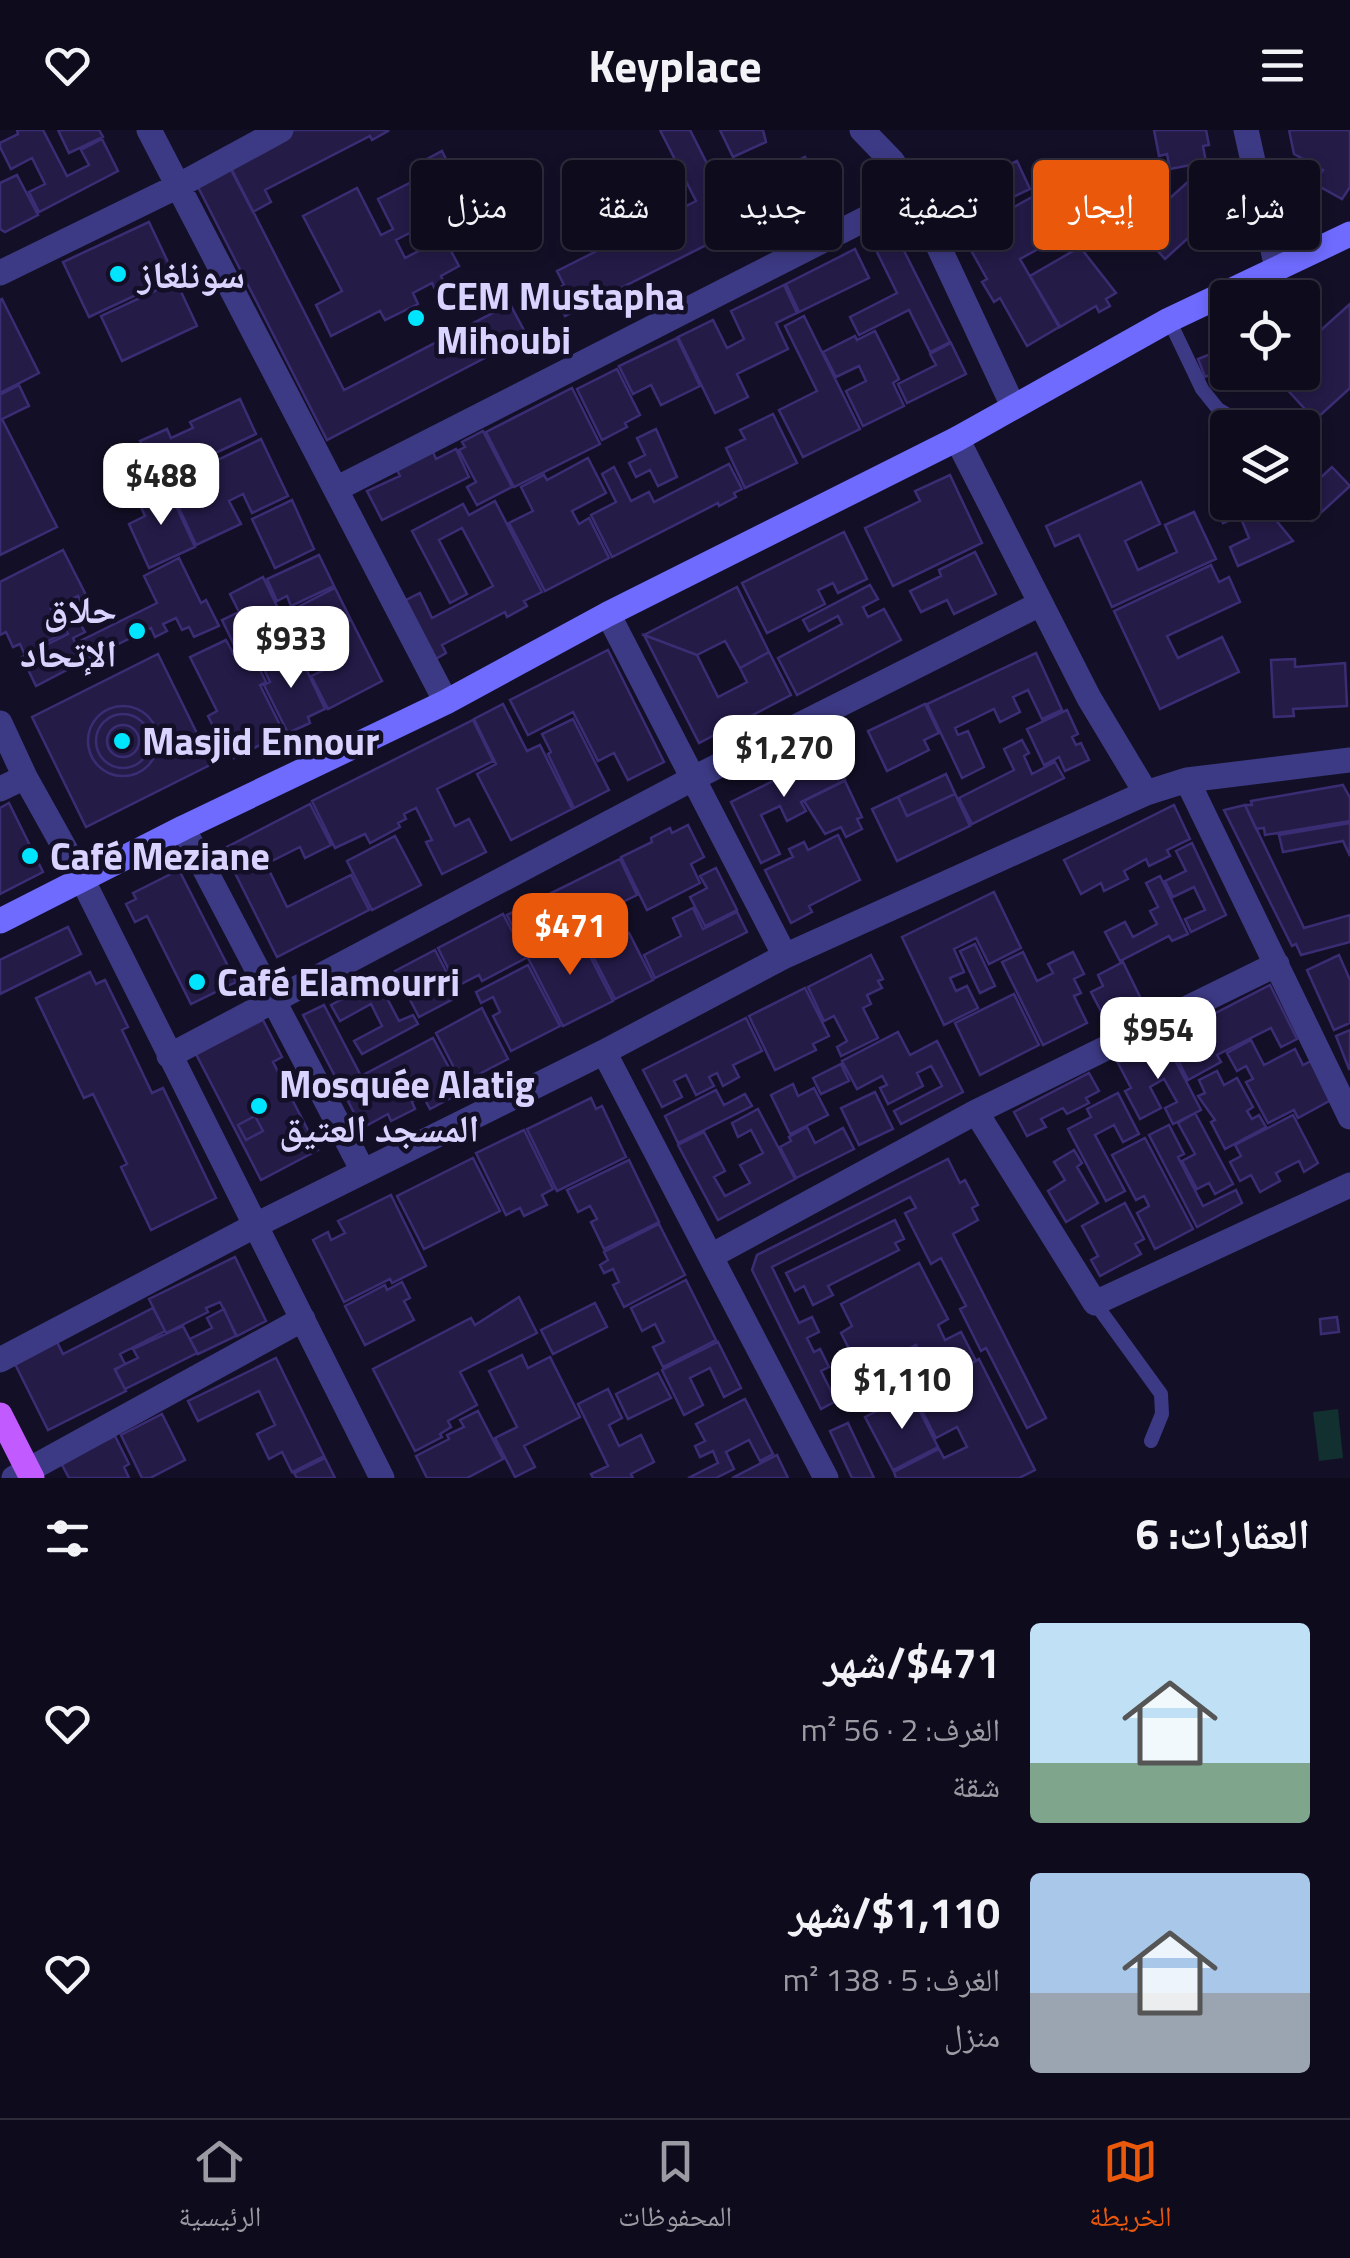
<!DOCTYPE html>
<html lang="ar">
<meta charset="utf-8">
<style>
:root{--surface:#0e0b1c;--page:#171425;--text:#f1f3f6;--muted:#9b9ba3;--line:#2e2b3b;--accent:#ea580c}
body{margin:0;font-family:"Titillium Web","Noto Naskh Arabic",sans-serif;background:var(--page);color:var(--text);direction:rtl;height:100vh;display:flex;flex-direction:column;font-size:38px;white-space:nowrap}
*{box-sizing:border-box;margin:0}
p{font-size:32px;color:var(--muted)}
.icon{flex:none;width:55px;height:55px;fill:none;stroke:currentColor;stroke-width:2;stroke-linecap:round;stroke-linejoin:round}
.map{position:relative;height:1348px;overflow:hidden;direction:ltr}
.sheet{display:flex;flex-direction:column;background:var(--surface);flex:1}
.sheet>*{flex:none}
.hud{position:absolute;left:30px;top:30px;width:1290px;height:90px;direction:rtl;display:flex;gap:20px}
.buttons{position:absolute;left:1210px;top:150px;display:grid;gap:20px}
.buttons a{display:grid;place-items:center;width:110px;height:110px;border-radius:10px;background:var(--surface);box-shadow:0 5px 15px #0003,0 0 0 2px var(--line);font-size:50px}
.price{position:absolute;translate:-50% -85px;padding:0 22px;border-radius:20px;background:#fff;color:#222;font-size:32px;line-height:65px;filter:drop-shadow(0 2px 5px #0008)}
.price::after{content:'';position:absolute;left:50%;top:60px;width:30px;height:22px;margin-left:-15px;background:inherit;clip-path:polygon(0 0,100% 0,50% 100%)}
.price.on{background:var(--accent);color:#fff}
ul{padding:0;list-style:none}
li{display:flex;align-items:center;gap:30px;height:250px;padding:0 40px}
li span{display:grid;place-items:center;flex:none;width:280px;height:200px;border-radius:10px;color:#555}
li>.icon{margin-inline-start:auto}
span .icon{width:120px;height:120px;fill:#fffc;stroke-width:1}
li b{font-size:42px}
h2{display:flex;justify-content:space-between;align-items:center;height:120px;padding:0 40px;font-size:42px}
.pill{padding:0 35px;border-radius:10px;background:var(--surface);box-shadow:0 5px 15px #0003,0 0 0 2px var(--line);font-size:35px;line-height:90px}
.pill.on{background:var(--accent);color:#fff}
header{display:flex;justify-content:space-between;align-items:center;height:130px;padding:0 40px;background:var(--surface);font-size:45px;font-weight:700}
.menu{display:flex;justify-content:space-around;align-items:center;height:140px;border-top:2px solid var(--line);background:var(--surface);font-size:28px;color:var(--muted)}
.menu a{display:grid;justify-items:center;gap:5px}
.menu .on{color:var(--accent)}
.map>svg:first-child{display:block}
</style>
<header><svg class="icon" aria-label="menu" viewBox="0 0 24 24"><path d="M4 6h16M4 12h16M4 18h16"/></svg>Keyplace<svg class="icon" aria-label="heart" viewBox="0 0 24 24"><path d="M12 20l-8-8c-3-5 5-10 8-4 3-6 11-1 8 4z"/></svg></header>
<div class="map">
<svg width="1350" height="1348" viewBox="0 0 1350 1348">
<rect width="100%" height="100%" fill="#130f26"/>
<path fill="#12302f" d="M1338,1279L1343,1328L1319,1331L1313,1282Z"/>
<path fill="#241b47" stroke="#3b2d73" stroke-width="2.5" d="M17,0H43L67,46L89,35L81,20L102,9L118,41L39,82L29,62L45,54L32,28L11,39L0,17V13L18,4Z
M58,0H99L103,7L69,23Z
M294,0H387L388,1L372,10L370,6L265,60L271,72L253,82L228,34Z
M660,0H690L724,67L805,27L820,58L565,186L553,161L564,155L557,141L696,71Z
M720,0H763L766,12L733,27Z
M1154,0H1206L1209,15L1203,16L1206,32L1170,39L1167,24L1159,26Z
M1289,0H1350V57L1342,69L1315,54L1323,40L1294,24Z
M442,21L463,63L432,79L437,89L396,110L405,128L444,108L459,136L441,146L445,154L435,159L432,153L413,163L418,174L385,190L380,181L331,206L316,175L342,161L303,86L357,58L381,105L393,99L378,69L431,42L425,30Z
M1017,31L1030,59L990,78L977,50Z
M231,38L344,260L510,174L527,206L327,310L197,55Z
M17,45L38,85L5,102L0,99V53Z
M1191,49L1219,80L1165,129L1137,98Z
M1034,66L1058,108L1020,129L1059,197L1027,216L1000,168L994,172L982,152L987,149L968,115L990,102L985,93Z
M149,92L175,147L89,187L63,132Z
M895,103L950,212L930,222L909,180L859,205L850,187L897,163L873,114Z
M1080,117L1116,163L1106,169L1110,176L1099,182L1096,176L1060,197L1030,146Z
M855,119L869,148L799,182L786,154Z
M176,151L197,196L122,231L101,186Z
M784,155L797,183L776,193L788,219L737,244L748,267L715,283L678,207L713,190L727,218L744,209L731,181Z
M2,169L39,243L0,263V170Z
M1350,174V258L1315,290L1273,244L1302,242V217Z
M804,186L860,299L803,327L779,280L817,261L785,196Z
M875,201L899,249L893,253L904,276L863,296L846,261L866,251L859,236L836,247L823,222L855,206L857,210Z
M677,208L700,256L661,275L651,255L633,264L619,236Z
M951,213L966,244L907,273L898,254L936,235L930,224Z
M1228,217V238L1205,247L1198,229Z
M617,239L640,285L625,293L627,297L602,310L577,259Z
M19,255L29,276L2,289L57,397L0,425V265Z
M572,258L600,314L514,357L486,302Z
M240,269L256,304L158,350L140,311L167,299L171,308L193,298L190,292Z
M773,284L797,333L745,358L726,318L745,309L740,300Z
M656,299L677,347L658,356L650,340L636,347L629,333L645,325L637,308Z
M483,301L512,357L477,375L467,357L476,352L459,320L465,317L462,312Z
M261,309L288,366L252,383L243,364L229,371L241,394L196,415L168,354Z
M456,319L469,347L382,390L367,361L400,346L397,340L433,322L436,329Z
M588,328L606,363L572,381L579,394L589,388L609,428L545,461L509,393L533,381L521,357L544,345L547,350Z
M729,334L742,359L734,363L736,367L719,376L718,373L612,427L591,385L616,372L602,344L614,337L631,371L649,362L654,372Z
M1332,337L1350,356L1312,391L1295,372H1302V365Z
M950,345L982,413L893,456L865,398L920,371L915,361Z
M1141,352L1160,394L1125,411L1138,440L1177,422L1165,395L1194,382L1216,429L1112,477L1079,405L1055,416L1046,396Z
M166,354L195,417L149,438L129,394L145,386L137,368Z
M292,370L314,419L275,438L252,389Z
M495,371L542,462L524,471L527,476L507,487L505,482L442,515L446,523L432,531L398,474L420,463L432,488L493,456L462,398L439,410L467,464L450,473L412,401L463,374L469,385Z
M1228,371L1261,372L1293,411L1238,436L1230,417L1249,408L1240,386L1223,393L1216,376Z
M844,402L867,449L838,463L833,453L818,460L825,474L767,503L742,453Z
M63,420L88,469L81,472L78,466L51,479L64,503L24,523L20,514L13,517L6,502L0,505V452Z
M975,422L996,464L954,484L947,470L921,482L910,461L941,446L939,440Z
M319,425L334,456L291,476L287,466L277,471L267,449Z
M179,428L201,473L206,470L219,496L194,507L189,497L182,500L176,488L163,494L167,501L155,507L151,498L90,528L82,510L157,473L144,446Z
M1211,435L1219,452L1229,447L1240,472L1167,506L1178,528L1222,507L1239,542L1160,579L1114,481Z
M263,447L285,493L235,517L222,490L239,482L230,464Z
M870,455L878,469L863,477L868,487L884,479L901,510L797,565L778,528L842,494L838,486L809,501L803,490Z
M737,457L769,522L740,538L725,511L697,525L644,505Z
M335,458L350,488L305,510L290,481Z
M78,490L85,502L73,508L84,531L36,556L22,527L68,504L64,497Z
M351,490L382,551L328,579L311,546L331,537L317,507Z
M644,505L697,525L718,567L747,552L740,538L769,522L791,565L699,613Z
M226,510L234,525L249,518L266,552L260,555L284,603L234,628L224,608L220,610L208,586L217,581L190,527Z
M278,520L285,535L301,528L325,579L308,587L310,593L288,603L264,555L270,552L259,529Z
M608,520L664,632L628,650L614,623L598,631L573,582L528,605L510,570Z
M1036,523L1062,580L1042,589L1028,560L1013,567L1020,582L1000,592L994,579L955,598L958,605L968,601L984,637L962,648L927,574Z
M158,524L212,634L86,697L32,587Z
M1295,529V537L1345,533L1347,576L1293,579L1294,586L1274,587L1271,530Z
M503,574L527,621L540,615L572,679L511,710L477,644L496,634L474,589Z
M925,574L939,603L924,610L929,620L887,641L868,601Z
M88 611a35 35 0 1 1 70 0a35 35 0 1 1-70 0Z
M1067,580L1078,604L1072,607L1076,615L1081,613L1089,630L1065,641L1059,627L1044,635L1027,599Z
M96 611a27 27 0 1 1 54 0a27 27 0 1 1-54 0Z
M573,589L609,660L574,678L548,624L551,622L542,604Z
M473,590L493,631L437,659L455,696L469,689L486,722L442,744L426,712L432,710L416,678L404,684L406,689L398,693L400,697L370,713L365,704L335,718L312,671Z
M107 611a16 16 0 1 1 32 0a16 16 0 1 1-32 0Z
M1022,610L1029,623L1024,626L1032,644L1055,632L1064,648L972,694L959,668L1014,640L1004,619Z
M831,622L845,650L801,672L806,681L787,691L780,676L761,685L780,724L761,733L731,672Z
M946,644L970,696L897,731L872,679Z
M946,644L955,664L907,686L898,667Z
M845,651L862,687L857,689L862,699L846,707L841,697L825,704L804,671Z
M1343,655L1350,668V691L1265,705L1264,698L1256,699L1245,675H1252L1251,671Z
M9,673L43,742L0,764V678Z
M310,674L331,715L305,728L300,717L266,734L287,777L351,745L369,780L277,827L223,719Z
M1174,675L1190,709L1167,720L1170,726L1149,736L1146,729L1124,741L1128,749L1104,761L1101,753L1081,764L1064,730Z
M1245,675L1304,798L1350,785V812L1301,825L1296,814L1292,816L1224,680Z
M1350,693V726L1343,711L1283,722L1279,705Z
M688,695L704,727L691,734L700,753L647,780L621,727L652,712L651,708L670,698L672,703Z
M838,705L860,750L809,776L812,782L791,793L765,740L793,727L789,719L804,712L808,720Z
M395,706L421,755L372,780L347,731Z
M1192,713L1226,785L1191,802L1185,789L1205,780L1194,757L1173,767L1165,751L1186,741L1176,721Z
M620,729L637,765L600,783L592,766L555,784L564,801L543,811L535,794L516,803L507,785Z
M716,738L737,780L705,796L690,767L707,758L700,746Z
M179,740L236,852L191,874L147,786L135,792L126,774L136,769L133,763Z
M1160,746L1188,804L1172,811L1169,806L1120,831L1105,802L1125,792L1133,807L1157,794L1150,781L1158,777L1146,753Z
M994,762L1021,818L989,834L976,808L954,819L964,842L950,848L956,861L967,856L978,878L944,895L902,807Z
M693,778L703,799L737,782L747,802L655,848L644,825L681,806L673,788Z
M503,784L526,828L482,851L479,845L457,856L438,818Z
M68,797L81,824L0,864V830Z
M597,797L605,815L629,803L653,850L615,869L582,805Z
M577,801L613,871L563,896L527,826Z
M975,814L995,856L980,863L960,821Z
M435,820L459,866L419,887L395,841Z
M1023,822L1037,851L1053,843L1048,834L1073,822L1084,844L1074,849L1081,863L1074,866L1087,893L1043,915L1002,832Z
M871,825L883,849L878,851L882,858L867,865L871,874L863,878L878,908L841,926L837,917L847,911L834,886L824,891L808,857Z
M1339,825L1350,850V893L1334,900L1307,840Z
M1123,832L1143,873L1106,891L1091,862L1103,856L1098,845Z
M528,835L560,896L511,921L493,886L500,882L493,867L481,873L476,862Z
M90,842L96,854L105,850L128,897L122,900L152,963L163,958L216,1068L151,1100L121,1037L127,1034L93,964L84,968L36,868Z
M390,843L401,863L388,870L399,891L413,885L418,894L362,924L354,911L382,896L371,874L340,891L331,875Z
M1270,855L1297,909L1281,917L1271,898L1217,925L1221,932L1188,950L1167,908Z
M805,858L829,906L813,914L816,920L775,940L749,886Z
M1014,864L1039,915L980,945L955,893Z
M324,875L361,946L433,908L462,962L430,979L423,966L412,972L415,979L391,991L388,984L362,998L303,885Z
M482,878L508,929L462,953L436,903Z
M746,888L762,921L733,935L739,947L723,956L717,943L709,947L714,956L696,965L686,945L674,951L682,967L662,977L643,940Z
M263,890L282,927L273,932L318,1020L261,1050L196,924Z
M1350,900V939H1349L1336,906Z
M898,902L910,925L937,911L963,962L901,994L894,981L942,956L931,936L917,943L923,956L888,974L880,958L887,955L882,946L857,959L842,931Z
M1164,909L1201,980L1173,994L1165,978L1177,972L1164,949L1150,957L1161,978L1140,989L1125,961L1131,958L1118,933Z
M1251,910L1264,935L1295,919L1303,935L1311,931L1331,970L1298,988L1294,980L1268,993L1246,952L1253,949L1246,936L1237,941L1227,923Z
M841,934L849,951L821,964L813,948Z
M1217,941L1224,955L1237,948L1253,977L1247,981L1252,989L1259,985L1266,997L1225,1019L1211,992L1215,990L1198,966L1205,963L1199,950Z
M1089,943L1099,961L1086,968L1089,973L1067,984L1063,978L1041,989L1046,997L1027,1006L1014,982Z
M793,954L798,966L814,958L828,985L790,1004L771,965Z
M716,960L724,975L745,964L752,976L678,1013L665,986Z
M875,962L893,999L859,1015L841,978Z
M1118,963L1139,1004L1123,1012L1114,995L1095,1005L1125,1061L1106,1071L1068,999L1091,987L1087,979Z
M591,968L596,979L602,976L626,1027L557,1061L527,999Z
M758,979L795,1049L718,1090L678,1015L704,1002L725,1041L714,1047L725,1066L750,1053L740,1035L763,1023L751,1000L738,1007L732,993Z
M1195,983L1233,1054L1215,1064L1209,1053L1197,1059L1182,1031L1195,1024L1178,993Z
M1293,985L1318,1033L1304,1042L1299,1031L1276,1043L1280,1051L1260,1062L1251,1045L1240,1051L1230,1032L1241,1026L1235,1015Z
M255,986L263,1001L246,1010L238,995Z
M1169,995L1184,1024L1178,1027L1203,1076L1236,1060L1242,1073L1197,1097L1149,1005Z
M807,997L815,1013L843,998L854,1019L796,1048L780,1017L791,1011L789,1007Z
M524,1000L553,1059L542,1065L547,1075L524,1086L520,1078L506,1085L476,1023Z
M1145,1008L1193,1099L1155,1119L1137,1083L1149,1076L1144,1066L1136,1070L1112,1025Z
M1074,1020L1082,1033L1077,1037L1098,1073L1066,1092L1048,1061L1065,1050L1054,1032Z
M473,1028L500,1081L424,1119L397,1066Z
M948,1029L960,1053L965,1050L978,1075L972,1078L978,1090L953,1104L1046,1288L1027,1298L986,1218L981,1221L960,1179L966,1176L941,1128L931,1134L905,1083L916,1078L910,1067L772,1137L799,1193L812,1187L819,1202L807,1208L814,1222L820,1219L829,1237L821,1241L836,1271L821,1279L752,1140L757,1125Z
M629,1030L659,1092L604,1119L591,1092L597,1089L590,1076L578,1082L567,1060Z
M391,1065L426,1136L392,1153L390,1149L344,1172L313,1110L328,1102L331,1110L345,1103L338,1091Z
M1125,1073L1144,1109L1135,1114L1141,1124L1100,1146L1091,1130L1098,1126L1082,1096Z
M895,1090L904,1109L895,1113L899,1120L828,1156L833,1165L813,1175L804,1156L795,1161L786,1143Z
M659,1094L685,1145L624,1177L613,1155L619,1152L613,1139L604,1143L600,1135L608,1130L604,1122Z
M235,1127L266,1191L237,1206L220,1172L206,1178L208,1182L166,1203L149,1169Z
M919,1133L948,1189L938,1195L945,1210L961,1202L976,1231L935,1252L916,1215L882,1232L901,1269L880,1280L841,1203L852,1196L841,1174Z
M686,1150L716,1210L663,1237L653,1217L664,1212L655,1194L642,1201L631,1178Z
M402,1152L410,1168L404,1171L414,1190L365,1215L345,1176L385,1155L387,1160Z
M519,1167L537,1203L460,1242L477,1275L448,1291L451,1297L440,1304L442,1307L415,1321L373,1239L471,1188L475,1195Z
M595,1173L607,1197L553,1224L541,1200Z
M153,1178L165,1201L120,1224L125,1234L115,1240L126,1261L48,1300L15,1234L57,1212L63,1224Z
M224,1179L236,1206L198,1224L190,1209L212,1198L207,1188Z
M1337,1187L1339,1202L1321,1204L1320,1189Z
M183,1196L197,1223L125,1259L115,1239L138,1228L133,1219Z
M718,1212L741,1258L724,1267L710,1238L690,1248L703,1275L684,1285L662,1240Z
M522,1225L528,1238L550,1227L580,1287L524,1316L535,1337L515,1347L495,1308L517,1297L489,1241Z
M276,1228L324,1326L292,1342L282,1322L269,1329L257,1304L275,1295L259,1261L198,1291L188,1271Z
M979,1229L1035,1340L1019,1348H896L894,1342L939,1319L944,1328L967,1317L957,1297L936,1308L913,1263Z
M658,1243L671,1268L628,1289L616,1264Z
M608,1259L622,1288L609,1295L619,1316L641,1305L654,1332L631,1344L633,1348H593L591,1344L608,1336L578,1274Z
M911,1264L938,1317L893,1340L865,1287Z
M745,1269L773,1324L760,1331L749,1310L726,1322L734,1339L716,1348H688L718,1333L713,1321L700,1327L695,1316L705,1311L696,1294Z
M478,1281L503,1329L467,1348H427L416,1326L449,1309L447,1305L464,1297L460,1290Z
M162,1284L185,1330L150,1348H142L121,1305Z
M848,1293L874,1348H852L830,1301Z
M115,1306L129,1334L124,1337L129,1348H69L61,1333Z
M777,1325L788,1348H732Z
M325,1328L335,1348H297L294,1343Z"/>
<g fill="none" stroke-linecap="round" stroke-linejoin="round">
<path stroke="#3d3a85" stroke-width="14" d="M1169,190L1202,259L1218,279L1250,298
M1095,1173L1161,1264L1162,1284L1151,1311"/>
<path stroke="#3d3a85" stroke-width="25" d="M149,0L446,572
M862,0L892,31L914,64L1013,276
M1246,0L1277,138
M0,143L176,57L281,0
M957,309L1089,568L1146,663
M336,359L914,64
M608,484L785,826
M0,593L25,647L83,751L382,1348
M1187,650L1350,987
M0,659L25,647
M183,698L363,1041
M604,922L826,1348
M169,926L694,648L1040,474
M976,982L1095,1173L1350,1055
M711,1126L976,982L1277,834
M0,1230L256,1095L604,922L785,826L1146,663L1187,650L1350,630
M14,1348L303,1189"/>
<path stroke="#6f6bff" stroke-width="25" d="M0,791L183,698L446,572L608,484L957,309L1169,190L1350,104"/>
<path stroke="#c25bff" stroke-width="25" d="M0,1285L32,1348"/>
</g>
<g fill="#00e5ff" stroke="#130f26" stroke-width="4">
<circle cx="118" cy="144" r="10"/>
<circle cx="416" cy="188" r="10"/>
<circle cx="137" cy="501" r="10"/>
<circle cx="122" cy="611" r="10"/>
<circle cx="30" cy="726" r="10"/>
<circle cx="197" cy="852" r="10"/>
<circle cx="259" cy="976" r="10"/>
</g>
<g text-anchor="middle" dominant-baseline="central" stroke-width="9" stroke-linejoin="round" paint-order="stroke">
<g font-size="38" font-weight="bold" fill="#d9d4ff" stroke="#130f26" text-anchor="start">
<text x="138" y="144">سونلغاز</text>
<text x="436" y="166">CEM Mustapha<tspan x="436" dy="44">Mihoubi</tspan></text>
<text x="117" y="479" text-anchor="end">حلاق<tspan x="117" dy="44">الإتحاد</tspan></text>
<text x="142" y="611">Masjid Ennour</text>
<text x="50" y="726">Café Meziane</text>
<text x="217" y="852">Café Elamourri</text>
<text x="279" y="954">Mosquée Alatig<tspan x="279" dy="44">المسجد العتيق</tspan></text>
</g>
</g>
</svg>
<div class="buttons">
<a><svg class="icon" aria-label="locate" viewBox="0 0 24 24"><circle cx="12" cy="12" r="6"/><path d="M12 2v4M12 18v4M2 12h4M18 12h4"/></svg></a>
<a><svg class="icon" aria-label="layers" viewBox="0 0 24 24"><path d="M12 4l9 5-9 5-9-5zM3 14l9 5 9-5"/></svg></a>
</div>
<b class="price" style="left:161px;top:398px">$488</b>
<b class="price" style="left:291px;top:561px">$933</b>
<b class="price" style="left:784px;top:670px">$1,270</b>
<b class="price on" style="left:570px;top:848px">$471</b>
<b class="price" style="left:1158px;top:952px">$954</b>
<b class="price" style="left:902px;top:1302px">$1,110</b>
<div class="hud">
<a class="pill">شراء</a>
<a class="pill on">إيجار</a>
<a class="pill">تصفية</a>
<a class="pill">جديد</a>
<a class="pill">شقة</a>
<a class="pill">منزل</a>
</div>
</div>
<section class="sheet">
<h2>العقارات: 6<svg class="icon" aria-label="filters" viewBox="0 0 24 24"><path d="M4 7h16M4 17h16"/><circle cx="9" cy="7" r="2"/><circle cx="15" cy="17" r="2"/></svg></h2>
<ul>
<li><span style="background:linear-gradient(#bfe0f5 70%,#7fa58c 0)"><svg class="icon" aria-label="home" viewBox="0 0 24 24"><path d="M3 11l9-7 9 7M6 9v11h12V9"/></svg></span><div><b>$471/شهر</b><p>الغرف: 2 · 56 m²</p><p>شقة</p></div><svg class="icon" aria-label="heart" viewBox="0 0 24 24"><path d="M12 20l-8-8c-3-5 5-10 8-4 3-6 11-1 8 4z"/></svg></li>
<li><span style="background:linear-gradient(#a9c7e8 60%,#9aa5b1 0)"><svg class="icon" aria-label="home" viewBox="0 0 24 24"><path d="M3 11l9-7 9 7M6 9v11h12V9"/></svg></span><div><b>$1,110/شهر</b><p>الغرف: 5 · 138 m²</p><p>منزل</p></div><svg class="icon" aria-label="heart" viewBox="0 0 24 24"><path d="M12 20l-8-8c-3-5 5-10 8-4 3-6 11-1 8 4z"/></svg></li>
</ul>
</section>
<nav class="menu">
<a class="on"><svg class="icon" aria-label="map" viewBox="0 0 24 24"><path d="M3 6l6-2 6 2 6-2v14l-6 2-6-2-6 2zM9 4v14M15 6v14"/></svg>الخريطة</a>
<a><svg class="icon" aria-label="saved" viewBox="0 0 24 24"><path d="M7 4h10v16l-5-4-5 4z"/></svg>المحفوظات</a>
<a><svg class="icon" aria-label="home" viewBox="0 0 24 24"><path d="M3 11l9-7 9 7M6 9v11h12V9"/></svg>الرئيسية</a>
</nav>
